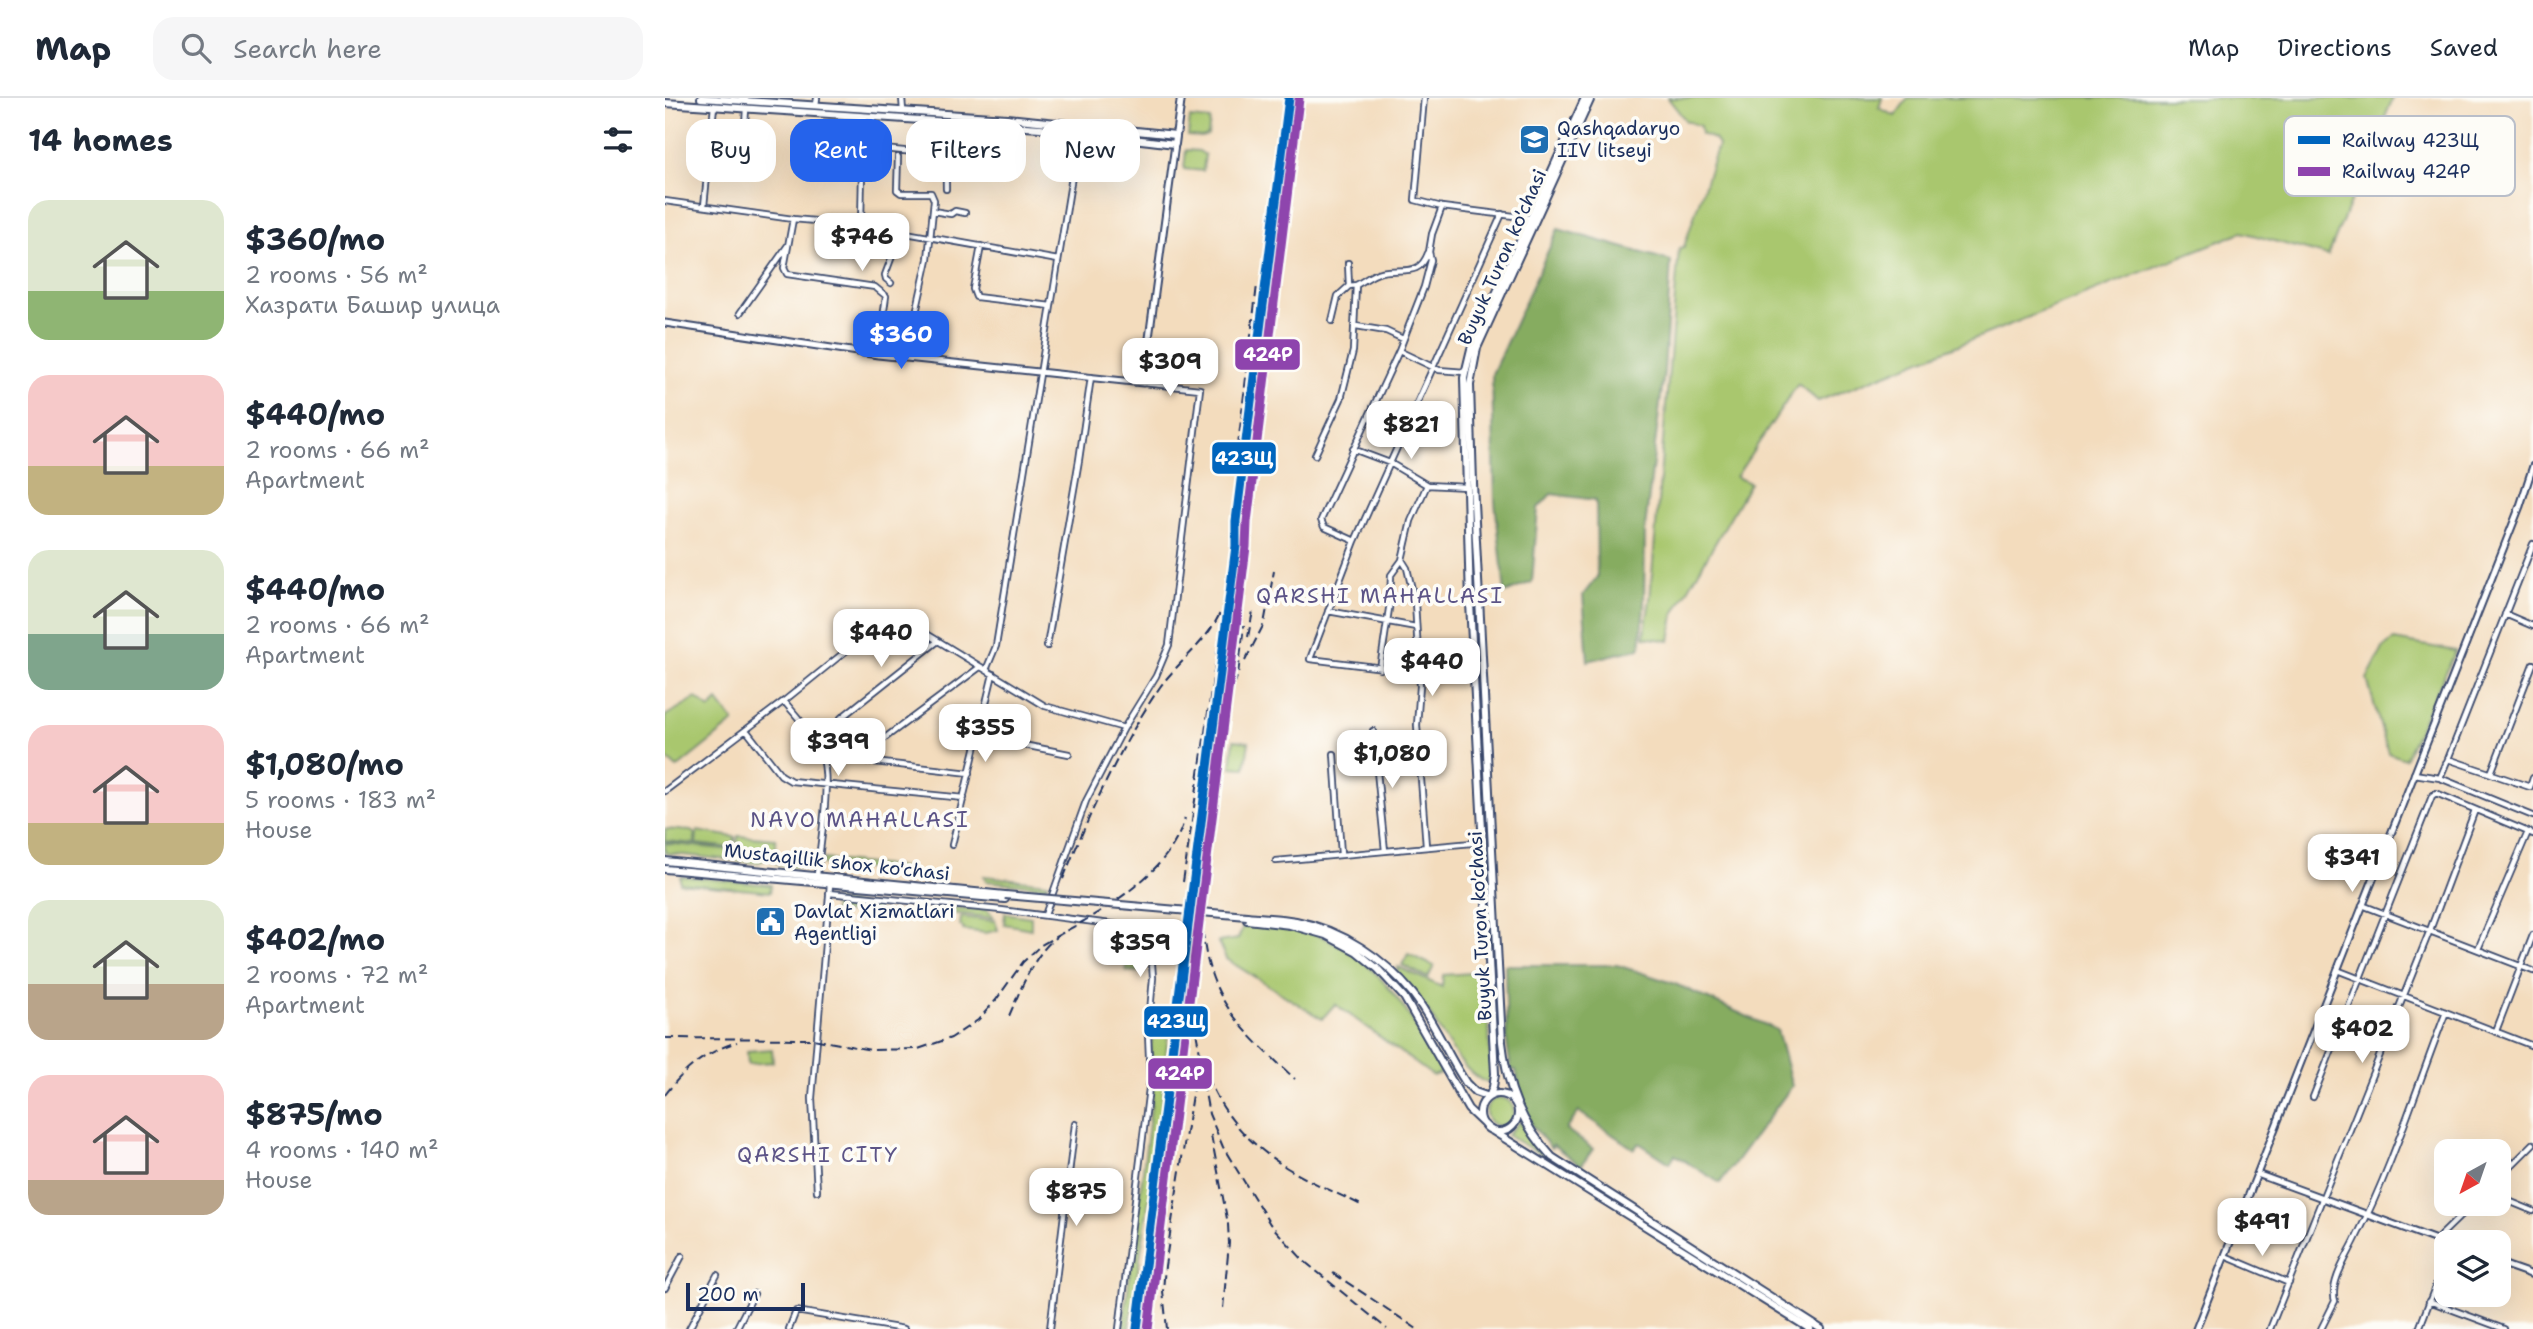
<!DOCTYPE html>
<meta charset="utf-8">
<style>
:root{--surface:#fff;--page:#f6f6f7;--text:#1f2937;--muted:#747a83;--line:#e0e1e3;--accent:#2563eb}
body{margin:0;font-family:"Shantell Sans",sans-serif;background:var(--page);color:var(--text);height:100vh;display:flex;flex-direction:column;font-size:26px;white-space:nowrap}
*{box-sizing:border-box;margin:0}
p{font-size:23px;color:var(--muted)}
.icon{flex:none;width:38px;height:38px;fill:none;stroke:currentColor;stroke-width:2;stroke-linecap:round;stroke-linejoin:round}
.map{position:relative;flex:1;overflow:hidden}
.panel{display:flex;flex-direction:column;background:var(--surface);width:665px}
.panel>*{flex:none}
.guide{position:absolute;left:21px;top:21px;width:665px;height:63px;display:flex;gap:14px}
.needle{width:46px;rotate:220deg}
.controls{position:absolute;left:1769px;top:1041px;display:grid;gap:14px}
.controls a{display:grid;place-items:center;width:77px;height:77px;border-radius:14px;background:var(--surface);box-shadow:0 7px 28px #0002;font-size:35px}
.scale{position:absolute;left:21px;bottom:18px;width:119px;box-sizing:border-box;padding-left:7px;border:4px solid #1b2f5e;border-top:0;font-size:19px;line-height:24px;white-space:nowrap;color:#1b2f5e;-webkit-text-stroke:5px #fdfcf7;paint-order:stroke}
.price{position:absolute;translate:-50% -60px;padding:0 16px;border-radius:14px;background:#fff;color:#222;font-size:23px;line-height:46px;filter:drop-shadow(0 2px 4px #0008)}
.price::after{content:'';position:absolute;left:50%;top:42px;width:21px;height:16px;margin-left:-10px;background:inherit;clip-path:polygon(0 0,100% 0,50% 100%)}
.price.current{background:var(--accent);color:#fff}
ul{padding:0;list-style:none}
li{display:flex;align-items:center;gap:21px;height:175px;padding:0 28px}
li span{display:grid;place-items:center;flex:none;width:196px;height:140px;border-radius:21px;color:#555}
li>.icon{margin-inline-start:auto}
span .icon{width:84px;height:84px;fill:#fffc;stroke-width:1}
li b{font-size:30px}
h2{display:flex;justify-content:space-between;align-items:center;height:84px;padding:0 28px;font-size:30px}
.tag{padding:0 24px;border-radius:21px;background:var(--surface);box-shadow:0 7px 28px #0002;font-size:24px;line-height:63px}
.tag.current{background:var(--accent);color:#fff}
header{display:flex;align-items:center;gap:42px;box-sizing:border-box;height:98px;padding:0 35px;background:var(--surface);border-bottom:2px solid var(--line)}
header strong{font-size:33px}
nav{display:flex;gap:38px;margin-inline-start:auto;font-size:24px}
.search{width:490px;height:63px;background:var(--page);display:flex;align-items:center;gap:18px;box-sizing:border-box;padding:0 24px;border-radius:21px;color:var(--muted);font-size:26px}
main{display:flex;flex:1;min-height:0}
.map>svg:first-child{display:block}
</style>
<header>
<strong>Map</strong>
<div class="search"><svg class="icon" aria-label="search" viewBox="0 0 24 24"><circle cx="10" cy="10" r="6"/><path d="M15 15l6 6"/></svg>Search here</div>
<nav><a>Map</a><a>Directions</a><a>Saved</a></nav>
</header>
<main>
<section class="panel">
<h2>14 homes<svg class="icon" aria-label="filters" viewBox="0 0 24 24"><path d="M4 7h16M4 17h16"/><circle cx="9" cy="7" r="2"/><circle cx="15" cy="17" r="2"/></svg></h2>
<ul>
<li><span style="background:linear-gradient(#dfe7d0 65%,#8fb573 0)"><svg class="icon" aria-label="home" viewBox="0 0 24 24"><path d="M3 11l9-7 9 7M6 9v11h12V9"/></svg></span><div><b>$360/mo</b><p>2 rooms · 56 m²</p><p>Хазрати Башир улица</p></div></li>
<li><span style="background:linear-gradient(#f6c9c9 65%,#c2b280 0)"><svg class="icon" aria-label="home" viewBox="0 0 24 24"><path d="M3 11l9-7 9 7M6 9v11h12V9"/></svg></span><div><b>$440/mo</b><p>2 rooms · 66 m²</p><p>Apartment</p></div></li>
<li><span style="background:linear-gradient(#dfe7d0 60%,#7fa58c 0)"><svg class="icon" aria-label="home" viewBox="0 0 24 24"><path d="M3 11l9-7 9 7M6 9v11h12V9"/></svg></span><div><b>$440/mo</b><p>2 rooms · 66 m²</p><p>Apartment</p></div></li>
<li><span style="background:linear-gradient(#f6c9c9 70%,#c2b280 0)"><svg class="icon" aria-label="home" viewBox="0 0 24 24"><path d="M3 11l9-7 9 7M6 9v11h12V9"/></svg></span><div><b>$1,080/mo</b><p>5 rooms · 183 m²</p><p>House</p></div></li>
<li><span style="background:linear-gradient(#dfe7d0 60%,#b9a48a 0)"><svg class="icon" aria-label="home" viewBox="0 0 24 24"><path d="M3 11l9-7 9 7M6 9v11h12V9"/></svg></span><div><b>$402/mo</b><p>2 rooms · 72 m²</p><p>Apartment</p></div></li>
<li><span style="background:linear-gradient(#f6c9c9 75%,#b9a48a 0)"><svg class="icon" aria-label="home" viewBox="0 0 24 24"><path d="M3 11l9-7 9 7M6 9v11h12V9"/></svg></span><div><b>$875/mo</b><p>4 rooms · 140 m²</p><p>House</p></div></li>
</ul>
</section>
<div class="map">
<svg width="1868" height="1231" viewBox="0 0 1868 1231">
<rect width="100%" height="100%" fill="#fdfcf7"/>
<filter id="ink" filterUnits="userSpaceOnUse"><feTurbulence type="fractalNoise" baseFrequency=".0143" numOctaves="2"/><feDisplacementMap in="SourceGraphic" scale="14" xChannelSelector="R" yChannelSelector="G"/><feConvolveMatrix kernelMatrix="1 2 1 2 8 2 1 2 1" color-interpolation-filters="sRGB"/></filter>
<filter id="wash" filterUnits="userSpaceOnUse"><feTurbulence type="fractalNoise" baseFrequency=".00686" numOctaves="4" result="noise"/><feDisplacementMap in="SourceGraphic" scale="28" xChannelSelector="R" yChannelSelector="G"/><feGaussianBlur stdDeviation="1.57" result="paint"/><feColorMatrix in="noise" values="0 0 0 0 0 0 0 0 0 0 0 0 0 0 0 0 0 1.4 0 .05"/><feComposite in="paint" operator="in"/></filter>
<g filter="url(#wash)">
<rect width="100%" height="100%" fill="#f3dcbd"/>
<path fill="#a9c76e" stroke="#627b66" stroke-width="2" d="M1003,0H1217L1214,10L1230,18L1243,0H1728L1663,158L1577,134L1153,303L1133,286L1071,379L1085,385L1009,516L1005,543L979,539L985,501L1014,150L1019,149L1053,47L1049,41L1036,36L1035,28L1021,23Z
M525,20L545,22L543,37L537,39L523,38Z
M521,52L534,53L540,57L538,73L519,71Z
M1729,542L1791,553L1740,661L1723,655L1702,581L1718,550Z
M31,600L45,611L53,603L69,624L12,670L0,659V618Z
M569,642L584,644L580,670L566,669Z
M0,731L26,733L30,736V746L0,743Z
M32,733L70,739L69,750L31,746Z
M73,738L111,741L110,753L72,750Z
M0,745L106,756L105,760L92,765L0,755Z
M107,756L152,760L151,763C141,772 115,770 106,762Z
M158,761L243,770V775L158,766Z
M15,778L106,787L105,794L15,785Z
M319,778L383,785L381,789L321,783Z
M169,803L212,809L214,816L168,814Z
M278,809L322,812L329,820L278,814Z
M340,815L366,819V831L339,826Z
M296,819L330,823L333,832L321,835L298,832V829L295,828Z
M579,826C596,828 616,827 633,831C707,848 744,912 777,975L768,978L670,906L657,921L561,861L553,844L573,841Z
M463,844L480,845L478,874L461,873Z
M743,856L769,868L763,880L737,867Z
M733,869L777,889L778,877L822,874L826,982L823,985C794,976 772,924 754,899C748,890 739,882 732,875Z
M490,924L504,926L494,1038L464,1231H458L489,985L486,947Z
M107,951L108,964L83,966L82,953Z
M821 1014a14 14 0 1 1 28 0a14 14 0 1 1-28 0Z
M855,1023L882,1060L842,1037Z"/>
<path fill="#86ac61" stroke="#506e60" stroke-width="2" d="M893,131L1006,163L999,274L980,430L979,509L975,550L923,563L918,497L932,479L931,402L886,396L873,410L867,484L840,495L830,404L827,276Z
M840,867H952L1008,885L1112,932L1127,988L1055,1085L1010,1057L1005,1065L974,1045L969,1051L914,1014L901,1031L928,1051L916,1068L888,1047L886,1050L863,1023L852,993L851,989L854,988L851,972H846L842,945Z"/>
</g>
<g filter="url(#ink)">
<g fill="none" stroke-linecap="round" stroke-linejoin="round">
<defs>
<path id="minor" d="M237,0L238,13
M759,0L750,102L777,109L865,120
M151,7L152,0
M280,24L281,91
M45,49L64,50L69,44L79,42L81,11
M197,49L281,57
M281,54L332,63
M233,59L232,92L236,95H266L269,102L263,161L241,260
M0,103L128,121L196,127L393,162
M39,108L49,8
M268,113L286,116L290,113L300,115
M128,121L119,170L122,176L210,189L221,198L213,257
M196,127L198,18
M316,148L308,191L311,199L386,208
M226,185L221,181L220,177L236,134
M691,187C699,183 707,176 716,174C737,169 754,180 763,155
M75,215L123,147
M667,223L673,198L684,188
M691,228L721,233L738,241
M734,253L774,272L800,274
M707,313L741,328
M688,351L725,365L762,387L802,389
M650,357L676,301L688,253L691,187L684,188L683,165
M690,443L659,429L656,422L734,253L759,189L766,162L764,154L767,136L777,109
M737,462L742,470L750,504L755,588L752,627L761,748
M663,513L751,529
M1840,516L1868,528
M382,548L414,362L426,279
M715,571L725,504L726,477L737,462L746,423L762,387
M321,572L331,548L414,35
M809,581L645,561L690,443L837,116
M119,603C131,618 147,634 155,651C168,678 155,746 152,777
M176,620L273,543
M81,632L116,677L126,683L299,700
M708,633L720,753
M313,638L404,656
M669,656L676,756
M1783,661L1868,446
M305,675L200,663L197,657L315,569
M1826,675L1868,566
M1749,676L1775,680L1868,718
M1775,680L1783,661L1865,689L1868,680
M0,693L119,603L218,523C230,519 237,521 247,527L380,608L459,630
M287,747L328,576
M611,763L818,744
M164,795L336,812L477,830L485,837L488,880L483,936L485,982L454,1231
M1697,807L1868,873
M380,817L421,703L459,630L491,578L504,547L535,291L478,285
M1813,851L1863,734
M1672,872L1868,948
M1831,933L1868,837
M1648,999L1767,698L1771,695L1868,736
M1834,1080L1868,1046
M152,1093L147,1000L165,786
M1834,1099L1868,1113
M1772,1141L1808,1106
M1560,1158L1624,1185
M0,1190L17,1158
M1764,1203L1839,1231
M24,1231L52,1177
M71,1231L89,1196
M124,1231L131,1213L239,1231
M385,1231L410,1026
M1605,1231L1765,832L1810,712
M1656,1231L1670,1203C1664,1184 1684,1156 1692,1138C1728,1067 1752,988 1781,914
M1754,1231L1782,1158"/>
<path id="tertiary" d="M0,225L213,257L478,285L510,46
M1592,1076L1782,1146
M1834,1165L1868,1177
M1531,1231L1855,408L1868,368"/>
<path id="secondary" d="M36,0L342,20L511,37
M0,5L375,30L510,46L516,0"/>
<path id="primary" d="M926,0L812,250L805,287L808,385L837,944C842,989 856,1026 887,1059L1156,1231
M0,763L340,797
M0,771L340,801
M582,818C598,820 615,820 631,823C677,832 719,860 748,896C769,923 782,957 801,985L810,994L824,999L828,989L830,976L805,505L799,280L806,251L920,0
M582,822L625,827L661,837L691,853L713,871L739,899L803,1011L823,1030L1145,1231
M815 1015a19 19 0 1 1 38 0a19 19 0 1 1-38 0Z"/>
</defs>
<use href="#minor" stroke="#3b496c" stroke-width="8"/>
<use href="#tertiary" stroke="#3b496c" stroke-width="9"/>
<use href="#secondary" stroke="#3b496c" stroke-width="10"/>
<use href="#primary" stroke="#3b496c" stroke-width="10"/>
<use href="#minor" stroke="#fff" stroke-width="4.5"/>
<use href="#tertiary" stroke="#fff" stroke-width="5"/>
<use href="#secondary" stroke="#fff" stroke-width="6"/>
<use href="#primary" stroke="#fff" stroke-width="6"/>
<path stroke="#1b2f5e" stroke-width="2" stroke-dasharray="10 5" stroke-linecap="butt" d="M571,364L592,187
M571,448L627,0
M583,539L588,513
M580,563L599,526L609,473
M559,617L573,576L579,527
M551,653L561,607
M398,781C424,717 456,646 495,589C514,563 542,544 555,515
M518,784L569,437
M536,785C523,899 512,1003 624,1071C647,1085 672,1095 696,1107
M536,793L537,766
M538,831C542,903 581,935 630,981
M344,918C356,891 367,859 391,839C400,833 410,828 419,823C459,799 507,767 520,720
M0,940L148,941L206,952L253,951L286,940L313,922L331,902L358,864L376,847L401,833
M538,984L544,1016L558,1049L605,1126L639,1163L722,1231
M0,997C19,971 41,954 72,944
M546,1037L563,1126L564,1145L558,1211
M668,1175L752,1231
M502,1231L498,1193L500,1168L531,971"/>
<defs>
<path id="primary-bridge" d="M340,797L582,818"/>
</defs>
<use href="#primary-bridge" stroke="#3b496c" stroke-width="10" stroke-linecap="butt"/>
<use href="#primary-bridge" stroke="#fff" stroke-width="6"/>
<defs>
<path id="rail-1" d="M472,1231L571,448V423L624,0"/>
<path id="rail-2" d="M483,1231L581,449L582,424L634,1"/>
</defs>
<use href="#rail-1" stroke="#fdfcf7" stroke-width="14"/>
<use href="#rail-2" stroke="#fdfcf7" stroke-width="14"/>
<use href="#rail-1" stroke="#0065bd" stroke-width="9"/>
<use href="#rail-2" stroke="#8e44ad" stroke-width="9"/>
</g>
</g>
<defs>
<symbol id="university-square" viewBox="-11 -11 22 22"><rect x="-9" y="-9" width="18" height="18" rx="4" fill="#1f6fb2" stroke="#fdfcf7"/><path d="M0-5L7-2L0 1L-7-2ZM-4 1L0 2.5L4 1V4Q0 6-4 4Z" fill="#fff"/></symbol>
<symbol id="civic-square" viewBox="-11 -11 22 22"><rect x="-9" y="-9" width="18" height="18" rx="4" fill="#1f6fb2" stroke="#fdfcf7"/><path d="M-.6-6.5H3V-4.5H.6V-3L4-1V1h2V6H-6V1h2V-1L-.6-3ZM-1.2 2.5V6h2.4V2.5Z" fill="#fff"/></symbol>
</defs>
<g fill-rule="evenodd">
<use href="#university-square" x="852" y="24" width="35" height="35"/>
<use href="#civic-square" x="88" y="806" width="35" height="35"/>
</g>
<g text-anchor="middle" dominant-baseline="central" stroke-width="7" stroke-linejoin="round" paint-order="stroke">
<g font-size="19" fill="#1b2f5e" stroke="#fdfcf7" text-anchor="start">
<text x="892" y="30">Qashqadaryo<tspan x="892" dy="22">IIV litseyi</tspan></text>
<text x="129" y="813">Davlat Xizmatlari<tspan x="129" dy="22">Agentligi</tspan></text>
</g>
<g font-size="19" fill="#1b2f5e" stroke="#fdfcf7">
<text transform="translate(837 159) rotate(-66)">Buyuk Turon ko'chasi</text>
<text transform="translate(172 764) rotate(6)">Mustaqillik shox ko'chasi</text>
<text transform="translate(815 828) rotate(-93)">Buyuk Turon ko'chasi</text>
</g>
<g font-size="21" letter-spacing="2" fill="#5c5487" stroke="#fdfcf7">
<text x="715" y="498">QARSHI MAHALLASI</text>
<text x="195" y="722">NAVO MAHALLASI</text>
<text x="153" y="1057">QARSHI CITY</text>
</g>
</g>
<rect x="1619" y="18" width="231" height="80" rx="10" fill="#fdfcf7" stroke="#b9bec9" stroke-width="2"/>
<rect x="1633" y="38" width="32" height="8" fill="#0065bd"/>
<rect x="1633" y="69" width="32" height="9" fill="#8e44ad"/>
<g font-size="19" fill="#1b2f5e">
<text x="1677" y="49">Railway 423Щ</text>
<text x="1677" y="80">Railway 424Р</text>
</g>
<g stroke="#fdfcf7" stroke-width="2.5">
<rect x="569" y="240" width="67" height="33" rx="7" fill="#8e44ad"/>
<rect x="546" y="343" width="66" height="34" rx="7" fill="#0065bd"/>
<rect x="478" y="907" width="66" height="33" rx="7" fill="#0065bd"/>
<rect x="482" y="959" width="66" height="33" rx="7" fill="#8e44ad"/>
</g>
<g font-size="19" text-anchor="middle" font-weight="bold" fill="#fff">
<text x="603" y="263">424Р</text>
<text x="579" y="367">423Щ</text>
<text x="511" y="930">423Щ</text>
<text x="515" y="982">424Р</text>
</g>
</svg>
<div class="controls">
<a><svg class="needle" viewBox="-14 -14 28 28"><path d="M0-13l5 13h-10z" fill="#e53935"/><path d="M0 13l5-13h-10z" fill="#747a83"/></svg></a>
<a><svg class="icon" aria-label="layers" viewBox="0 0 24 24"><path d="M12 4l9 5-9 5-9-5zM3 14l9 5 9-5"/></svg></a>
</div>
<div class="scale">200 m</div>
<b class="price" style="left:197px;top:175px">$746</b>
<b class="price current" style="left:236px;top:273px">$360</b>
<b class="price" style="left:505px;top:300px">$309</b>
<b class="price" style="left:746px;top:363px">$821</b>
<b class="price" style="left:216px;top:571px">$440</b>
<b class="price" style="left:767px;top:600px">$440</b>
<b class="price" style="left:320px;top:666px">$355</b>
<b class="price" style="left:173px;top:680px">$399</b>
<b class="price" style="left:727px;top:692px">$1,080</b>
<b class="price" style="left:1687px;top:796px">$341</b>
<b class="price" style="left:475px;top:881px">$359</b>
<b class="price" style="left:1697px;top:967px">$402</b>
<b class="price" style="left:411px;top:1130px">$875</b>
<b class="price" style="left:1597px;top:1160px">$491</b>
<div class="guide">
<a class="tag">Buy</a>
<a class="tag current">Rent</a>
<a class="tag">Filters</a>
<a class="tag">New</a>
</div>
</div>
</main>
